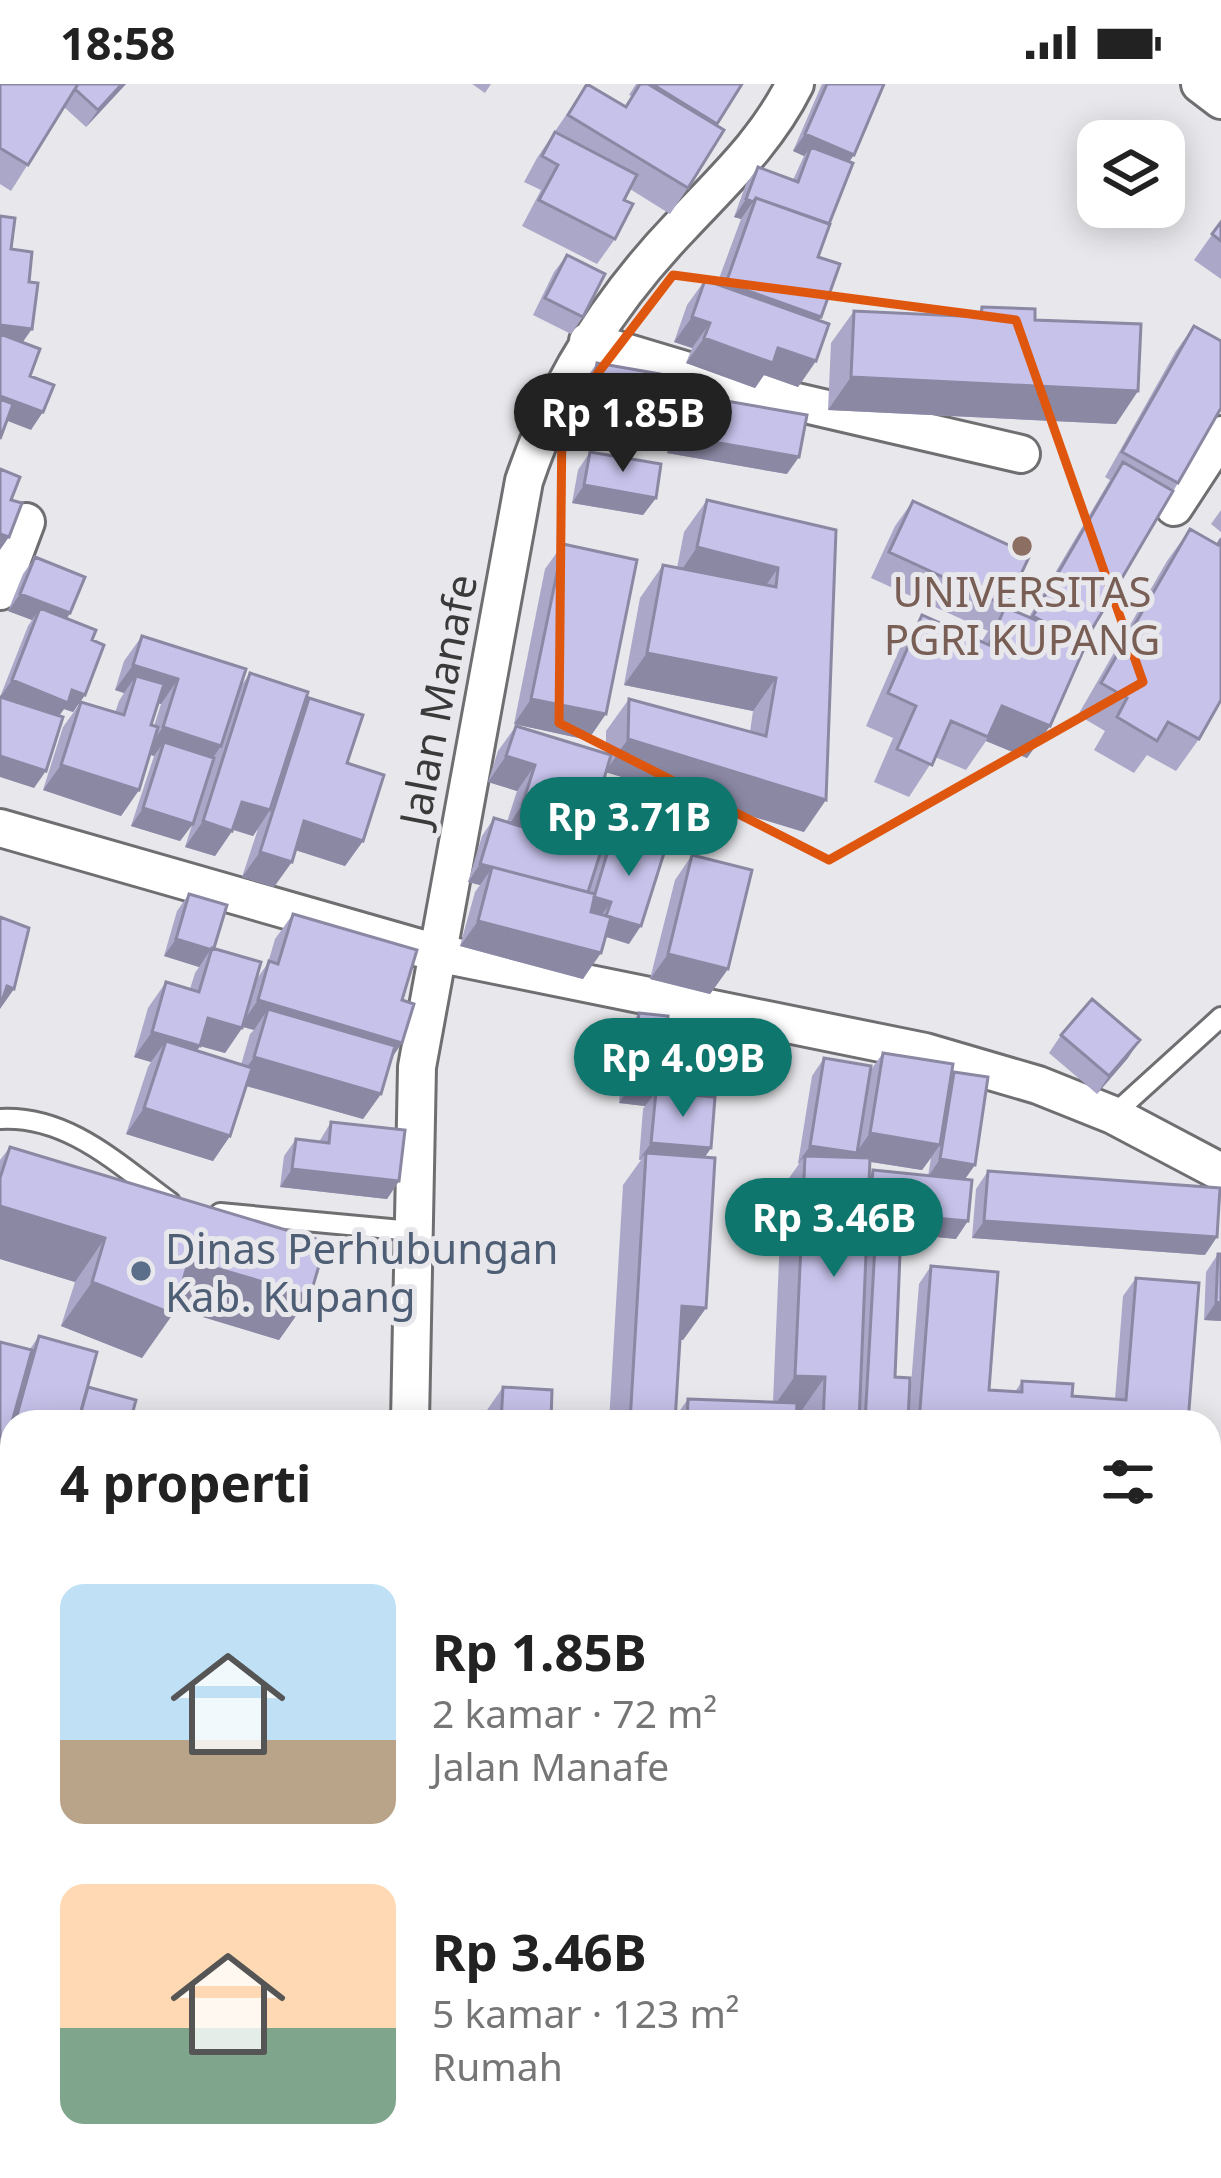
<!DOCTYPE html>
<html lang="id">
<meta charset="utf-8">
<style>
:root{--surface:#fff;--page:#f2f2f2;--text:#222;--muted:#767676;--accent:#0f766e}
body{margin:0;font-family:"Noto Sans",sans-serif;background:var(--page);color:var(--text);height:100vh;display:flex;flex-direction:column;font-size:45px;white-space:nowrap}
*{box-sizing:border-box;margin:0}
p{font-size:39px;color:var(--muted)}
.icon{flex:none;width:66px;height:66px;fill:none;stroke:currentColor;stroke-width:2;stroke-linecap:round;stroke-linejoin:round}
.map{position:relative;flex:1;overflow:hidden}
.drawer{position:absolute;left:0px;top:1326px;width:1221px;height:768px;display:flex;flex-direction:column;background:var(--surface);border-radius:36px 36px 0 0;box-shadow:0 6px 30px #0003}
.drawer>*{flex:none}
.buttons{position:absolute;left:1077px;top:36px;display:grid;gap:24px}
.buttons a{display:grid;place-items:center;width:108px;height:108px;border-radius:24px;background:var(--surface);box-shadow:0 6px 30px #0003;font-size:60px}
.price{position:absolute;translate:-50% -102px;padding:0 27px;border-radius:42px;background:var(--accent);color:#fff;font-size:39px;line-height:78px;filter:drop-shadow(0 3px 6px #0008)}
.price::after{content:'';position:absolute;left:50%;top:72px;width:36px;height:27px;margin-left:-18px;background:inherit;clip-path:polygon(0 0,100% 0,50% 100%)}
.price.active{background:#222;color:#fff}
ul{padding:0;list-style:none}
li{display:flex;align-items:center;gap:36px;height:300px;padding:0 60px}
li span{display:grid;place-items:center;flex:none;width:336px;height:240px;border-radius:24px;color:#555}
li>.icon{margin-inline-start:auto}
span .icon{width:144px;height:144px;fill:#fffc;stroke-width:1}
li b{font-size:51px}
h2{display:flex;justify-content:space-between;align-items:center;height:144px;padding:0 60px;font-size:51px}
.status{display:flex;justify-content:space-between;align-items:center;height:84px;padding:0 60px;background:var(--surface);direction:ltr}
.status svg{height:33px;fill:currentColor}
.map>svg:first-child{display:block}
</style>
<div class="status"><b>18:58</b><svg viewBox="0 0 49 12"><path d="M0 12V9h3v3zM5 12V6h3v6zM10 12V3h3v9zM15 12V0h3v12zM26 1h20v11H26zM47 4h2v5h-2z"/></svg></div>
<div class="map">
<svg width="1221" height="2094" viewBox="0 0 1221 2094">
<rect width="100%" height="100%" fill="#e8e7eb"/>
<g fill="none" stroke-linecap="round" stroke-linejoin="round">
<defs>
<path id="lane" d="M1113,1031L1221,933
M0,1035C68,1031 119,1081 170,1118
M220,1129L412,1147"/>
<path id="street" d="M1200,0L1221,16
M588,257L775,313L1021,370
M1174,423L1221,351
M0,507L26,438
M0,744L437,869L925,968L1038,1001L1113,1031L1221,1088
M410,1338L417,983L524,397C557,299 609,217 681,142C724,96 766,58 795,0"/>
<path id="secondary" d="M385,2094V2082"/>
<path id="primary" d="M0,1503L12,1506
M0,1655L12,1657
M1209,1666L1221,1667
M1209,1790H1221"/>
</defs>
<use href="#lane" stroke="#6f6f72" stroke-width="24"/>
<use href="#street" stroke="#6f6f72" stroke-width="42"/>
<use href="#secondary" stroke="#6f6f72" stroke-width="60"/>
<use href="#primary" stroke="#6f6f72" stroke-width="66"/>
<use href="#lane" stroke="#fff" stroke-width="18"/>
<use href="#street" stroke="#fff" stroke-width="36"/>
<use href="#secondary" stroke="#fff" stroke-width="54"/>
<use href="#primary" stroke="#fff" stroke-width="60"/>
</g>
<path fill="#aaa7c9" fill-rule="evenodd" d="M0,0H126L86,43L64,23L11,107L0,100Z
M472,0H491L485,9Z
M587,0L624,23L632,12L629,11L636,0H742L716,41L688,104L670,130L630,105L624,116L615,155L597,180L522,142L541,106L524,98L537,74Z
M822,0H884L849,78L818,173L821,233L819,236L816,277L798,303L764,291L755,304L686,279L692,264L674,258L687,221L705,196L717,200L741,135L734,133L746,100L758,83L793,96L804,72L793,67Z
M1221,138V195L1194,176Z
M567,171L583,233L571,250L533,231L554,188Z
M982,223L1035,236L1138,307L1116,340L828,326L831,259L854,227L975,233Z
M1194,242L1178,399L1085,557L1050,642L1027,674L986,657L966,686L935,673L909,713L874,698L893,654L866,642L900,564L922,531L982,557L988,547L871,494L895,442L913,417L1006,523L1029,533L1110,396L1105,393L1176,267Z
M597,279L651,338L639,356L576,344L585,296Z
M686,310L787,390L667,369L674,328Z
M590,368L656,414L643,431L572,419L578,386Z
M707,416L836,446L804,748L606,688L590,742L577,760L601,767L613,750L629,860L606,853L583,895L460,862L475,808L480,801L468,798L482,752L494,734L507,738L517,707L488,698L498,667L516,642L606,669V647L629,615L750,648L753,627L624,601L640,514L663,481L677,484L684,448Z
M1221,426V448L1211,440Z
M1190,445L1216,460L1221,453V616L1199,655L1176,687L1147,671L1134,689L1094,666L1105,647L1078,631L1167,477Z
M563,460L588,656L514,640L545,485Z
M35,473L70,529L67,535L92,556L85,611L73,628L64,625L59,632L34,704L0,613L28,542L32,536L8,527L23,490Z
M142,552L239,605L250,589L304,620L309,614L347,679L363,757L345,782L295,766L274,803L242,793L258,745L253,752L233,746L215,772L185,763L192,741L180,757L131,742L154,672L150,670L139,706L121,732L43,706L63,643L81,618L115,629L119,617L124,609L115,606L124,577ZM158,619L161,620L154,642L151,641Z
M692,771L728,885L710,910L650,895L675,796Z
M189,810L214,864L256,896L268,879L275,855L293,830L402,916L392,974L381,1010L363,1035L246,1002L230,1052L213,1077L126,1050L148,983L151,978L134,973L148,924L166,898L190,905L195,889L199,883L164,872L177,827ZM243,943L254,946L250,950L241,981L197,967L200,962L225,969Z
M639,929L658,1008L711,1064L705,1073L706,1224L683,1256H680L675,1338H609L623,1101L641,1076H639L643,1025L645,1022L619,1019L627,946Z
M1061,951L1128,974L1097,1010L1049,969Z
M883,969L950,993L954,988L965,1095L956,1155L901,1149L895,1293L908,1338H802V1326H796V1338H676V1332L688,1315L773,1318L782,1104L799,1080L798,1079L812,992L824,974L870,987ZM931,1074L928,1092L873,1086L869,1092L870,1078L922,1086Z
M331,1038L399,1097L387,1115L280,1103L284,1072L296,1055L319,1058Z
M10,1063L310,1212L279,1256L175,1224L142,1274L61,1242L75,1198L0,1175V1076Z
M988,1087L1205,1171L972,1154L976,1105Z
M1218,1170L1221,1237L1204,1236L1206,1188Z
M931,1182L989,1306L1015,1308L1022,1297L1072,1312L1115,1315L1123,1212L1136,1194L1188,1338H908L919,1200Z
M39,1252L88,1303L130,1338H12V1419L0,1416V1258L30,1265Z
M503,1303L551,1338H484L485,1329Z
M1221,1947V2094H1210L1212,2089L1138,2088V2082H1209Z
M12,1954V2082L40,2091L38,2094H0V1986L5,1964Z
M211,2082H352L349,2094H282L275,2092L274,2094H207Z
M669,2082H884V2088L888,2082H1011V2094H663Z"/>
<path fill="#8b88a4" d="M122,0H126L86,43L98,26Z
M805,50L854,71L842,88L811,63L804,72L793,67Z
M746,115L753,118L741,135L734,133Z
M726,199L821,233L803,258L708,224Z
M692,233L710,239L692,264L674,258Z
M0,241L32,245L20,262L0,260Z
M704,254L778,264L816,277L798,303L764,291L755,304L686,279Z
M851,293L1138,307L1116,340L828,326Z
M0,312L43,328L31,346L0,334Z
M589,327L651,338L639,356L576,344Z
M679,352L799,373L787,390L667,369Z
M584,401L656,414L643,431L572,419Z
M0,450L9,453L0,466Z
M697,463L778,484L756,516L675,496Z
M20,510L70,529L58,547L40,524L32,536L8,527Z
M647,569L776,594L753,627L624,601Z
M133,581L178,595L161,620L130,611L136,592L124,609L115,606Z
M12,596L72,606L85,611L73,628L64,625L56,636L0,613Z
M531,615L606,630L588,656L514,640Z
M1002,622L1050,642L1027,674L986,657Z
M163,643L221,662L203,688L164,658L154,672L145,669Z
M628,655L826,716L804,748L605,688Z
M0,672L46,687L34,704L0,693Z
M506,672L535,681L517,707L488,698Z
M61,681L139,706L121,732L43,706Z
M242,718L270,726L253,752L225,743Z
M522,721L590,742L572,767L505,747Z
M143,724L193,740L180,757L131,742Z
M203,737L232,747L215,772L185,763Z
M304,737L363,757L345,782L286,763Z
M260,768L292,778L274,803L242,793Z
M480,780L492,784L480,801L468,798Z
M594,813L611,818L599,835L582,830Z
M606,832L641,842L629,860L594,849Z
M478,837L601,869L583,895L460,862Z
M176,855L211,865L199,883L164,872Z
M668,870L728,885L710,910L650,895Z
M7,902L14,905L0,925V912Z
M258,916L402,959L385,984L268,925L254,946L240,942Z
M208,934L242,944L225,969L200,962L183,987L166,957L151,978L134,973L152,948Z
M1140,956L1128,974L1097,1010L1109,992Z
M254,973L381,1010L363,1035L236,999Z
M631,1002L660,1005L655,1013L656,1008L645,1022L619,1019Z
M144,1024L230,1052L213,1077L126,1050Z
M870,1049L940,1061L922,1086L853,1075L805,1072L798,1079L810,1062L856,1069Z
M651,1059L711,1064L699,1081L646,1069L639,1076Z
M940,1075L975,1081L963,1098L928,1093Z
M292,1085L399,1097L387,1115L280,1103Z
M0,1122L105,1154L75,1198L0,1175Z
M869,1128L968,1137L956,1155L876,1147V1144L874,1147L857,1145Z
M984,1137L1217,1153L1205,1171L972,1154Z
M189,1176L310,1212L279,1256L159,1220Z
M92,1198L173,1230L142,1274L61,1242Z
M1216,1218L1221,1219V1237L1204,1236Z
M682,1222L706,1224L683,1256L660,1254Z
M795,1292L825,1293L802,1326L772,1325Z
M2,1386L12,1389V1419L0,1416V1389Z
M1209,2064H1221V2077L1212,2089L1138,2088L1143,2082H1209Z
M0,2082L40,2091L38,2094H0Z
M280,2082H312L349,2093L293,2094L295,2088L291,2094L273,2091Z"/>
<path fill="#c6c2ea" stroke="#8b88a4" stroke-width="3" d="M0,0H78L28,81L0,64Z
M78,0H122L98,26L75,5Z
M587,0L626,23L640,0H648L724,46L688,104L568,31Z
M652,0H742L717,40Z
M827,0H884L854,71L805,50Z
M555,48L637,91L624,116L633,120L615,155L539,116L558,81L542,72Z
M811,63L853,79L829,140L756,114L753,118L746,115L758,83L798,98Z
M756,114L830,140L818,173L840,180L821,233L726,199Z
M0,132L15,134L11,165L32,168L29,198L38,199L32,245L0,241Z
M1221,138V157L1212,150Z
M567,171L605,190L583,233L545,214Z
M705,196L829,240L816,277L778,264L773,279L704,254L710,239L692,233Z
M982,223L1035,225V236L1141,240L1138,307L851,293L854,227L981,233Z
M1194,242L1221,257V324L1178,399L1122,368Z
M0,250L40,265L30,292L54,301L43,328L0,312Z
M597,279L660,290L651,338L589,327Z
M686,310L807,331L799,373L679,352Z
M0,315L13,320L0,355Z
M590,368L661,380L656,414L584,401Z
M1123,378L1173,407L1085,557L1057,545L1033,532Z
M0,385L20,393L11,416L22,419L9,453L0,450Z
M707,416L836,446L826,716L628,655L629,615L766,652L776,594L647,569L663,481L776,503L778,484L697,463Z
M913,417L1030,471L1006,522L889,468Z
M1190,445L1218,461L1221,455V616L1199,655L1168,638L1157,657L1117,633L1127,614L1101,599Z
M563,460L637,476L606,630L531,615Z
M35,473L85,493L70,529L20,510Z
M1005,523L1087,558L1050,642L1002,622L988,653L951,637L932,681L897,665L916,622L888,609L922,531L989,561Z
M40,524L96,546L92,556L104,561L85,611L72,606L68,619L12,596Z
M142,552L246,585L221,662L163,643L178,595L133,581Z
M250,589L308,608L270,726L242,718L232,747L203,737Z
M136,592L164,600L151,641L158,643L139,706L61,681L81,618L124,631Z
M0,613L63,633L46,687L0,672Z
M309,614L363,631L347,679L384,691L363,757L304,737L292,778L260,768Z
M516,642L611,671L590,742L522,721L535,681L506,672Z
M164,658L214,674L193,740L143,724Z
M494,734L601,767L588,808L480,780Z
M613,750L665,766L641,842L606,832L611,818L594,813Z
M692,771L752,786L728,885L668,870Z
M492,783L595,810L591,828L611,833L601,869L478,837Z
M189,810L227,821L214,864L212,866L176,855Z
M293,830L417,866L402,916L414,920L402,959L258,916L269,877L278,880Z
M0,833L29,844L14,905L7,902L2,917H0Z
M212,864L261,878L242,944L208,934L200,962L152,948L166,898L199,908Z
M1092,915L1140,956L1109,992L1061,951Z
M268,925L395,962L381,1010L254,973Z
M639,929L668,932L660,1005L631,1002Z
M166,957L252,984L230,1052L144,1024Z
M883,969L953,980L940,1061L870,1049Z
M824,974L871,982L857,1069L810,1062Z
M954,988L988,993L975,1081L940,1075Z
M656,1008L715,1013L711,1064L651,1059Z
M331,1038L405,1046L399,1097L292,1085L296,1055L329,1059Z
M10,1063L326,1158L310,1212L189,1176L173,1230L92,1198L105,1154L0,1122V1094Z
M646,1069L715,1074L706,1224L682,1222L675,1338H630Z
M805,1072L870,1074L859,1338H823L825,1293L795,1292Z
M873,1086L972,1096L968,1137L869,1128Z
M988,1087L1220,1104L1217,1153L984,1137Z
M876,1144L901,1145L895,1293L910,1294L908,1338H865Z
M1218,1170H1221V1219L1216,1218Z
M931,1182L998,1188L989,1306L1022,1308V1297L1073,1300L1072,1312L1126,1316L1136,1194L1199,1199L1188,1338H919Z
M39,1252L97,1268L78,1338H15Z
M0,1258L32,1266L0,1381Z
M88,1303L136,1316L130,1338H78Z
M503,1303L552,1306L551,1338H501Z
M688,1315L797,1319L796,1338H687Z
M12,1349V1389L2,1386Z
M0,1855L12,1858L0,1907Z
M1209,1947H1221V2064H1209Z
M12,1984V2082H42L40,2091L0,2082V2035Z
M221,2082H278L274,2094H217Z
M312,2082H352L349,2093Z
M675,2082H749L748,2094H673Z
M758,2082H884V2094H758Z
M890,2082H1011V2094H890Z
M295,2088L315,2094H293Z"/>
<path fill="none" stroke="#df570e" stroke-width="9" stroke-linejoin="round" d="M673,191L1016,236L1143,598L829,776L559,639L562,336Z"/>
<circle fill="#8d6e63" stroke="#e8e7eb" stroke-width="4.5" cx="1022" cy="462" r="12"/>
<circle fill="#5c6f8a" stroke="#e8e7eb" stroke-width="4.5" cx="141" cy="1187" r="12"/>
<g text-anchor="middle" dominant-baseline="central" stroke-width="10" stroke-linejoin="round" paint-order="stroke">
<g font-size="42" fill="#785e54" stroke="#e8e7eb">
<text x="1022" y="506">UNIVERSITAS<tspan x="1022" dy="48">PGRI KUPANG</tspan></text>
</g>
<g font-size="42" fill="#3a3a3b" stroke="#e8e7eb">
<text transform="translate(437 616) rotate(-79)">Jalan Manafe</text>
</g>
<g font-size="42" fill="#4e5e75" stroke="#e8e7eb" text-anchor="start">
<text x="165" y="1163">Dinas Perhubungan<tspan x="165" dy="48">Kab. Kupang</tspan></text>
</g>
</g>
</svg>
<div class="buttons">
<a><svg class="icon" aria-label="layers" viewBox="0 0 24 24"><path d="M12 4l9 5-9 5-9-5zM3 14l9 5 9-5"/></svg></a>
</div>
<b class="price active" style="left:623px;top:391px">Rp 1.85B</b>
<b class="price" style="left:629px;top:795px">Rp 3.71B</b>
<b class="price" style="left:683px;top:1036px">Rp 4.09B</b>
<b class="price" style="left:834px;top:1196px">Rp 3.46B</b>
<section class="drawer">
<h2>4 properti<svg class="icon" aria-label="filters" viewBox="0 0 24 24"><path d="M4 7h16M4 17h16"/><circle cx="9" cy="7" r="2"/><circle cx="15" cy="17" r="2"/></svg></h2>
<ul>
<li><span style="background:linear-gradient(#bfe0f5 65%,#b9a48a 0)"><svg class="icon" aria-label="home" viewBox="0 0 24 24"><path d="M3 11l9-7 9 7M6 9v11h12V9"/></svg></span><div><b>Rp 1.85B</b><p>2 kamar · 72 m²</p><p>Jalan Manafe</p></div></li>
<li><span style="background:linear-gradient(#ffd9b3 60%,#7fa58c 0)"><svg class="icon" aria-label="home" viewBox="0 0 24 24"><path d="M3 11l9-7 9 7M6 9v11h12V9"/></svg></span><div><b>Rp 3.46B</b><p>5 kamar · 123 m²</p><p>Rumah</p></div></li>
</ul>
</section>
</div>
